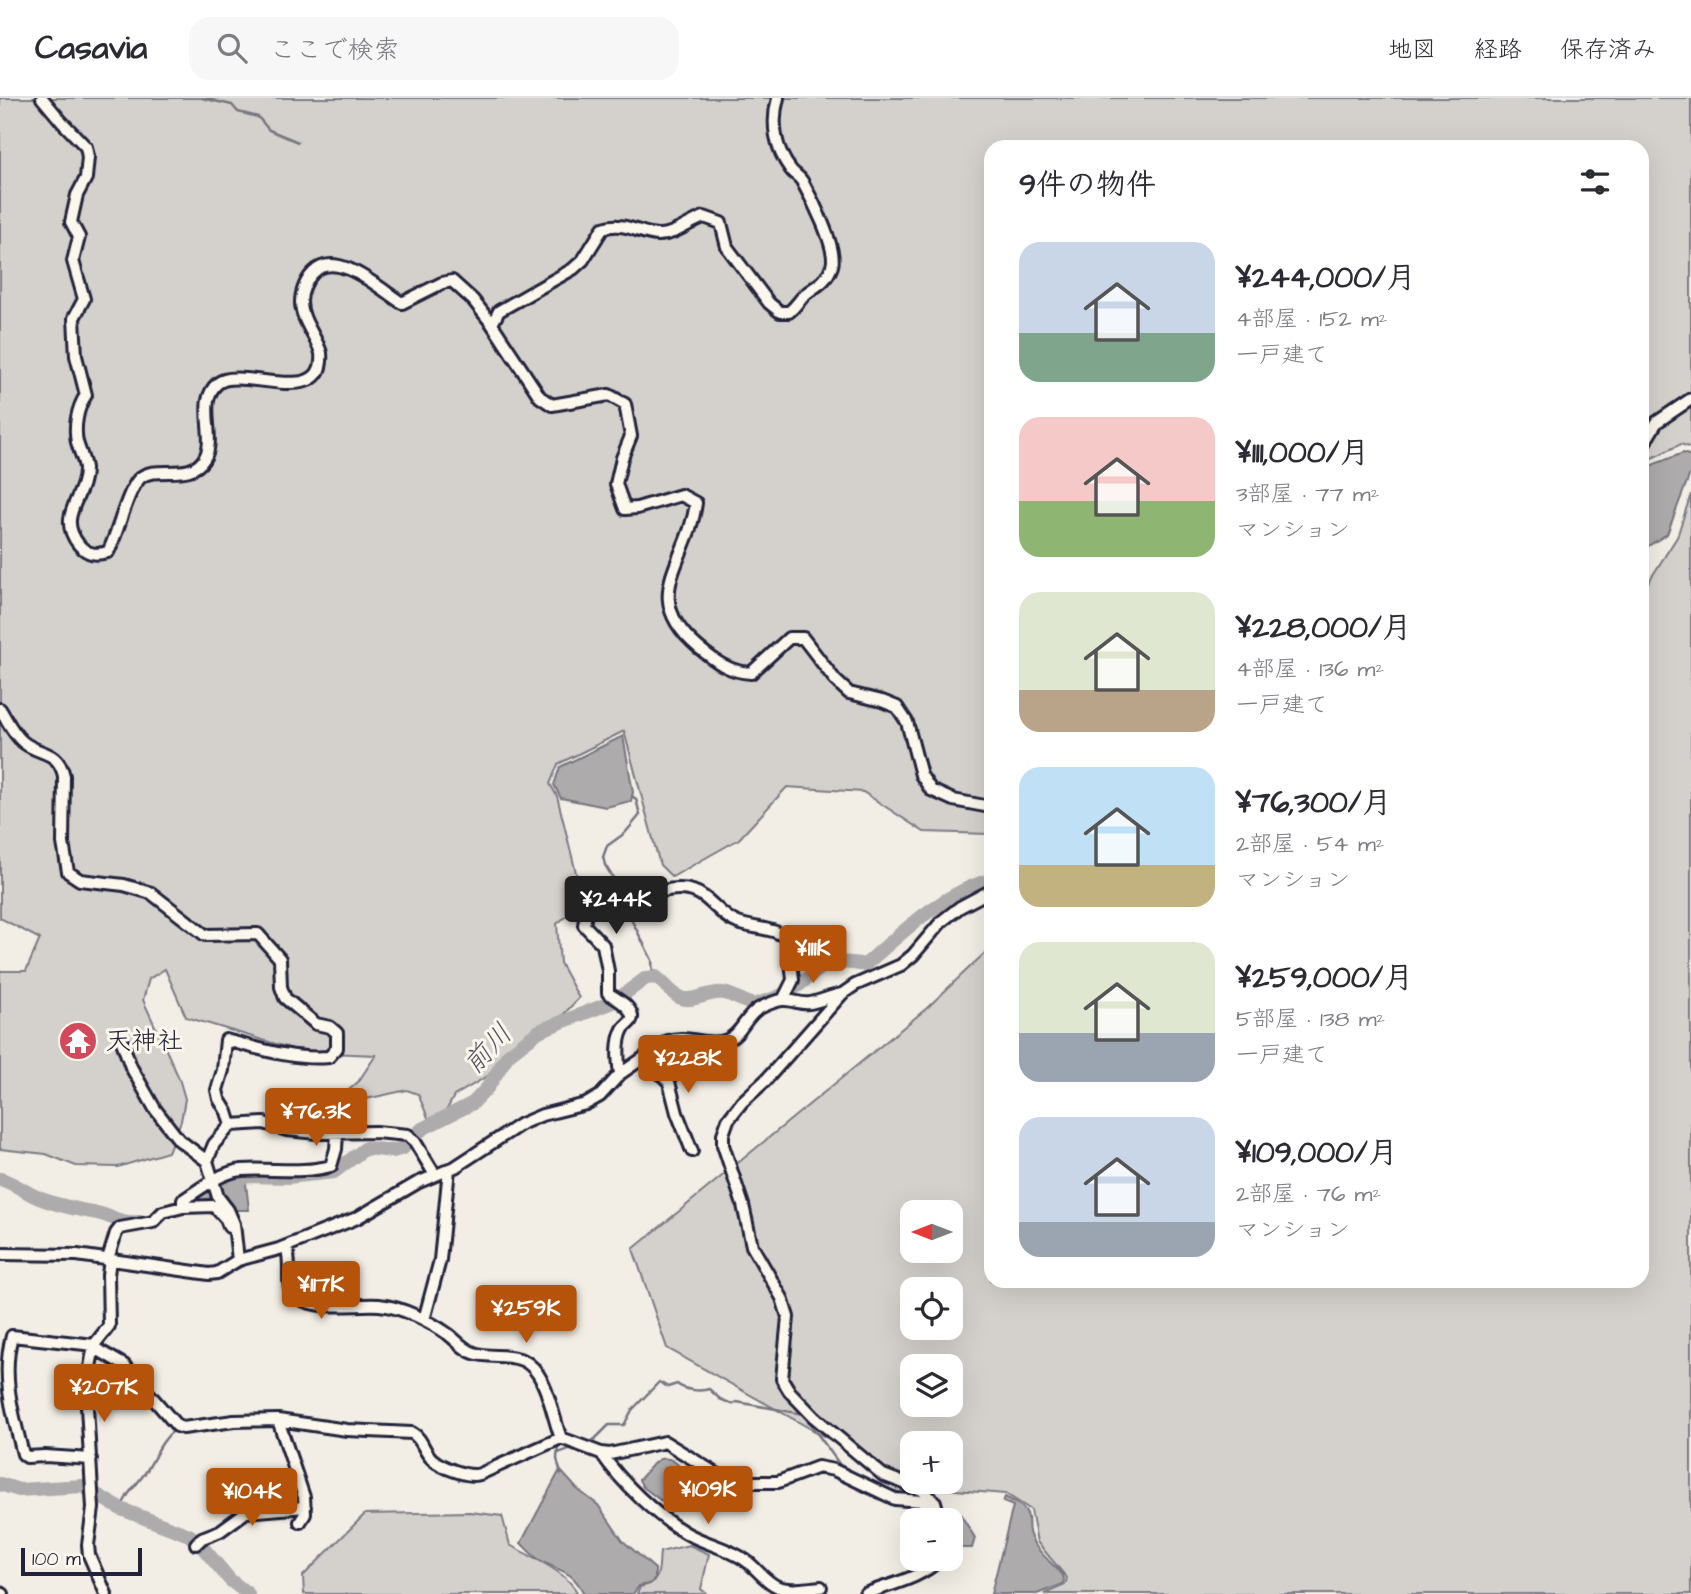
<!DOCTYPE html>
<html lang="ja">
<meta charset="utf-8">
<style>
:root{--surface:#fff;--page:#f7f7f7;--text:#2b2b33;--muted:#7c7c81;--line:#e1e1e2;--accent:#b45309}
body{margin:0;font-family:"Architects Daughter","Klee One",sans-serif;background:var(--page);color:var(--text);height:100vh;display:flex;flex-direction:column;font-size:26px;white-space:nowrap}
*{box-sizing:border-box;margin:0}
p{font-size:23px;color:var(--muted)}
.icon{flex:none;width:38px;height:38px;fill:none;stroke:currentColor;stroke-width:2;stroke-linecap:round;stroke-linejoin:round}
.map{position:relative;flex:1;overflow:hidden}
.panel{position:absolute;left:984px;top:42px;width:665px;height:1148px;display:flex;flex-direction:column;background:var(--surface);border-radius:21px;box-shadow:0 7px 28px #0002}
.panel>*{flex:none}
.needle{width:46px;rotate:270deg}
.fabs{position:absolute;left:900px;top:1102px;display:grid;gap:14px}
.fabs a{display:grid;place-items:center;width:63px;height:63px;border-radius:14px;background:var(--surface);box-shadow:0 7px 28px #0002;font-size:35px}
.scale{position:absolute;left:21px;bottom:18px;width:121px;box-sizing:border-box;padding-left:7px;border:4px solid #22223b;border-top:0;font-size:19px;line-height:24px;white-space:nowrap;color:#22223b;-webkit-text-stroke:5px #fbf7ec;paint-order:stroke}
.price{position:absolute;translate:-50% -60px;padding:0 16px;border-radius:7px;background:var(--accent);color:#fff;font-size:23px;line-height:46px;filter:drop-shadow(0 2px 4px #0008)}
.price::after{content:'';position:absolute;left:50%;top:42px;width:21px;height:16px;margin-left:-10px;background:inherit;clip-path:polygon(0 0,100% 0,50% 100%)}
.price.active{background:#222;color:#fff}
ul{padding:0;list-style:none}
li{display:flex;align-items:center;gap:21px;height:175px;padding:0 35px}
li span{display:grid;place-items:center;flex:none;width:196px;height:140px;border-radius:21px;color:#555}
li>.icon{margin-inline-start:auto}
span .icon{width:84px;height:84px;fill:#fffc;stroke-width:1}
li b{font-size:30px}
h2{display:flex;justify-content:space-between;align-items:center;height:84px;padding:0 35px;font-size:30px}
header{display:flex;align-items:center;gap:42px;box-sizing:border-box;height:98px;padding:0 35px;background:var(--surface);border-bottom:2px solid var(--line)}
header strong{font-size:33px}
nav{display:flex;gap:38px;margin-inline-start:auto;font-size:24px}
.search{width:490px;height:63px;background:var(--page);display:flex;align-items:center;gap:18px;box-sizing:border-box;padding:0 24px;border-radius:21px;color:var(--muted);font-size:26px}
.map>svg:first-child{display:block}
</style>
<header>
<strong>Casavia</strong>
<div class="search"><svg class="icon" aria-label="search" viewBox="0 0 24 24"><circle cx="10" cy="10" r="6"/><path d="M15 15l6 6"/></svg>ここで検索</div>
<nav><a>地図</a><a>経路</a><a>保存済み</a></nav>
</header>
<div class="map">
<svg width="1691" height="1496" viewBox="0 0 1691 1496">
<rect width="100%" height="100%" fill="#f2eee5"/>
<filter id="ink" filterUnits="userSpaceOnUse"><feTurbulence type="fractalNoise" baseFrequency=".0143" numOctaves="2"/><feDisplacementMap in="SourceGraphic" scale="14" xChannelSelector="R" yChannelSelector="G"/><feConvolveMatrix kernelMatrix="1 2 1 2 8 2 1 2 1" color-interpolation-filters="sRGB"/></filter>
<g filter="url(#ink)">
<path fill="#d4d1cc" stroke="#7b7a84" stroke-width="2" fill-rule="evenodd" d="M0,0H1691V350L1681,346L1642,365V49H990V736L924,734L863,694L787,689L739,741L672,779L660,767L624,633L558,666L550,686L557,698L581,795L573,812L557,826L560,865L579,900L561,919L522,951L506,967L454,998L445,1015L429,1022L418,996L407,992L334,1008L336,1003L358,984L376,957L303,954L186,919L165,871L149,881L143,902L179,980L185,1001L181,1023L168,1054L118,1069L76,1068L46,1056L0,1051V873H26L40,841L0,820Z
M1691,396V1496H1044L1065,1487L1067,1480L1037,1444L1031,1412L1006,1396L929,1390L914,1384H950V1346H912V1383L884,1372L667,1250L633,1151L927,910L990,850V1183H1642V494L1677,439ZM912,1115H950V1153H912ZM912,1192H950V1230H912ZM912,1269H950V1307H912Z
M470,1414L502,1418L510,1447C532,1460 566,1472 578,1496H304L303,1478L365,1416Z
M689,1447L709,1456L701,1491L707,1496H637L640,1489C662,1485 658,1472 660,1454Z"/>
<path fill="#aeabad" stroke="#76747f" stroke-width="2" d="M1683,355L1691,358V373L1667,436L1642,452V371Z
M623,638L633,694L631,703L606,709L561,700L554,687L560,669Z
M245,1077L249,1112H235L222,1096L187,1108L186,1103L230,1078Z
M660,1361C670,1359 678,1364 682,1373L671,1394L663,1404L643,1389L639,1382L654,1365Z
M560,1372L577,1391L598,1407L623,1443L655,1471V1481L650,1486L639,1488L633,1496H584C571,1470 559,1474 538,1461C532,1457 526,1450 521,1445Z
M1005,1399C1044,1417 1018,1423 1035,1447C1042,1457 1053,1467 1062,1476L1064,1481L1063,1486L1037,1496H991L1013,1408L1003,1404Z
M957,1417H961L975,1440L972,1450H957L954,1446L955,1423Z"/>
<g fill="none" stroke-linecap="round" stroke-linejoin="round">
<path stroke="#76747f" stroke-width="2.5" d="M202,0L232,7L238,14L258,19L269,32L298,44
M618,788L605,767L603,759L607,748L625,735L640,717L636,701L632,698
M623,796L632,823L652,862L653,879
M231,1174L253,1163L286,1157
M587,1345L595,1341L609,1327H624L632,1312L659,1284L668,1289L677,1286C684,1292 700,1294 709,1291L720,1301L732,1306L737,1304L803,1316L840,1367L878,1387
M558,1348L557,1361L561,1376
M558,1355L574,1349
M698,1370L710,1378
M884,1390L908,1397
M897,1406L911,1407
M942,1409L952,1412L959,1420
M121,1411C127,1395 132,1392 142,1379C154,1365 158,1345 173,1333"/>
<path stroke="#aeabad" stroke-width="14" d="M0,1081C17,1086 24,1094 39,1100C58,1108 77,1111 97,1115C113,1119 123,1126 139,1124
M229,1081L250,1078L288,1079L334,1074L366,1050L393,1053L403,1050L422,1031L473,1005L488,989L508,957L539,933L615,903L646,880L656,879C665,885 671,896 681,900C695,905 709,892 724,895C734,897 745,905 755,907C765,903 777,900 786,895C824,875 813,857 865,867C902,834 942,796 990,782
M0,1386L19,1392L82,1388L121,1411L189,1437L199,1445L230,1482L248,1496"/>
<defs>
<path id="minor" d="M42,0L62,24L86,49L88,59L86,80L77,97L71,124L79,139L73,163L84,201L74,220L76,258L86,297C77,310 74,329 77,344C79,352 84,362 85,370C86,400 55,417 79,447C88,457 96,457 108,454C118,436 127,392 140,380C156,366 190,384 204,361C218,340 195,304 218,285C240,267 326,312 321,255C316,238 301,222 301,204C301,194 306,182 313,175C336,150 380,191 402,205L442,185L452,183L473,202L492,226L540,299L552,307L609,297L625,306L631,338L622,360L616,386L625,411L637,410L681,397L696,405C688,465 637,498 699,550C715,563 729,574 751,575L789,540H803L836,583L849,595L882,603L897,609L907,624L921,677L931,692L953,702L990,709
M492,226L499,213L573,171L583,162L603,130C624,123 637,135 657,137C674,138 689,124 704,119L721,125L727,149L769,205L780,214H789C794,210 796,207 800,202C810,188 824,190 832,168C838,151 811,99 802,83C799,78 794,76 791,72C775,51 771,25 778,0
M1642,349L1657,324L1691,301
M0,611C7,622 13,636 23,644C40,658 58,651 64,678L63,745L68,774L80,782L124,787L151,795L205,837L258,836L280,861L281,889L285,900L316,926L330,929L337,935V950L329,959C294,962 260,951 226,942L223,972L217,992L219,1001L227,1014L231,1027L214,1046L207,1063
M120,938L131,969L155,1011L179,1042L207,1063L218,1099L228,1112L234,1126L238,1162
M652,953L659,974L669,984L677,1015L692,1053
M620,976C618,962 616,944 623,931C625,927 633,924 632,918C630,907 616,901 608,895V873L603,847L584,827L586,815L603,801L619,792L642,800C661,792 686,785 704,799C715,807 724,820 738,825C755,831 775,829 789,842L793,882L783,902
M231,1027L264,1025L287,1032L317,1035L376,1034L408,1037L415,1044L435,1077
M183,1109V1102C200,1091 221,1074 242,1072C271,1070 302,1076 331,1068L336,1051L337,1035
M286,1148C292,1162 286,1187 292,1194C308,1215 356,1205 379,1207C402,1209 429,1223 448,1236C456,1242 464,1252 474,1255C491,1261 516,1254 530,1267C547,1280 553,1320 561,1340
M0,1156L77,1157L209,1176L217,1175L238,1162L279,1151L357,1120L417,1085L455,1069L521,1026L542,1017L586,1006L600,998L620,976L668,943C687,936 708,950 727,942C741,937 745,919 758,911C763,908 777,902 783,902C793,901 800,907 810,905C821,903 831,898 842,896
M108,1161L116,1135L120,1130L153,1124L163,1114L183,1109L214,1108L226,1121L229,1129
M424,1222L440,1162L449,1071
M93,1249L124,1267L177,1328L183,1330L234,1323L278,1322L347,1332L412,1335C423,1341 423,1353 432,1361C441,1369 468,1380 480,1376L561,1340L601,1355L610,1356L665,1344L730,1384H778L818,1369L834,1372L895,1401L935,1404
M278,1322L304,1399L305,1416L300,1424
M601,1355C621,1384 656,1418 686,1435C705,1446 728,1450 745,1462C757,1470 764,1483 778,1489C791,1494 807,1490 821,1489
M91,1361L45,1358L27,1359L23,1356C13,1316 1,1279 12,1238L94,1247
M940,1423L935,1404L922,1392L883,1377L814,1319L790,1294L782,1281L788,1219L782,1200L752,1148L743,1107L723,1047V1036L728,1022L742,1004L766,982L842,896L855,887L901,867L913,857L942,823L960,809L990,793
M196,1446L202,1440L220,1433L246,1414L305,1409
M0,1495L3,1496
M106,1496L89,1457L88,1447L93,1410L86,1292L94,1247L109,1228L108,1177L110,1161
M865,1496C890,1486 920,1481 940,1461"/>
</defs>
<use href="#minor" stroke="#22223b" stroke-width="16"/>
<use href="#minor" stroke="#fbf7ec" stroke-width="10"/>
</g>
</g>
<defs>
<symbol id="temple-disc" viewBox="-11 -11 22 22"><circle r="9.5" fill="#d1495b" stroke="#fbf7ec"/><path d="M0-6L5-2H3V0L6.5 2.5H4V6H1.5V3h-3V6H-4V2.5H-6.5L-3 0V-2H-5Z" fill="#fff"/></symbol>
</defs>
<g fill-rule="evenodd">
<use href="#temple-disc" x="56" y="921" width="44" height="44"/>
</g>
<g text-anchor="middle" dominant-baseline="central" stroke-width="6" stroke-linejoin="round" paint-order="stroke">
<g font-size="26" fill="#22223b" stroke="#fbf7ec" text-anchor="start">
<text x="105" y="943">天神社</text>
</g>
<g font-size="28" font-style="italic" fill="#535263" stroke="#fbf7ec">
<text transform="translate(488 951) rotate(-47)">前川</text>
</g>
</g>
</svg>
<div class="fabs">
<a><svg class="needle" viewBox="-14 -14 28 28"><path d="M0-13l5 13h-10z" fill="#e53935"/><path d="M0 13l5-13h-10z" fill="#7c7c81"/></svg></a>
<a><svg class="icon" aria-label="locate" viewBox="0 0 24 24"><circle cx="12" cy="12" r="6"/><path d="M12 2v4M12 18v4M2 12h4M18 12h4"/></svg></a>
<a><svg class="icon" aria-label="layers" viewBox="0 0 24 24"><path d="M12 4l9 5-9 5-9-5zM3 14l9 5 9-5"/></svg></a>
<a>+</a>
<a>−</a>
</div>
<div class="scale">100 m</div>
<b class="price active" style="left:616px;top:838px">¥244K</b>
<b class="price" style="left:813px;top:887px">¥111K</b>
<b class="price" style="left:688px;top:997px">¥228K</b>
<b class="price" style="left:316px;top:1050px">¥76.3K</b>
<b class="price" style="left:321px;top:1223px">¥117K</b>
<b class="price" style="left:526px;top:1247px">¥259K</b>
<b class="price" style="left:104px;top:1326px">¥207K</b>
<b class="price" style="left:708px;top:1428px">¥109K</b>
<b class="price" style="left:252px;top:1430px">¥104K</b>
<section class="panel">
<h2>9件の物件<svg class="icon" aria-label="filters" viewBox="0 0 24 24"><path d="M4 7h16M4 17h16"/><circle cx="9" cy="7" r="2"/><circle cx="15" cy="17" r="2"/></svg></h2>
<ul>
<li><span style="background:linear-gradient(#c9d6e8 65%,#7fa58c 0)"><svg class="icon" aria-label="home" viewBox="0 0 24 24"><path d="M3 11l9-7 9 7M6 9v11h12V9"/></svg></span><div><b>¥244,000/月</b><p>4部屋 · 152 m²</p><p>一戸建て</p></div></li>
<li><span style="background:linear-gradient(#f6c9c9 60%,#8fb573 0)"><svg class="icon" aria-label="home" viewBox="0 0 24 24"><path d="M3 11l9-7 9 7M6 9v11h12V9"/></svg></span><div><b>¥111,000/月</b><p>3部屋 · 77 m²</p><p>マンション</p></div></li>
<li><span style="background:linear-gradient(#dfe7d0 70%,#b9a48a 0)"><svg class="icon" aria-label="home" viewBox="0 0 24 24"><path d="M3 11l9-7 9 7M6 9v11h12V9"/></svg></span><div><b>¥228,000/月</b><p>4部屋 · 136 m²</p><p>一戸建て</p></div></li>
<li><span style="background:linear-gradient(#bfe0f5 70%,#c2b280 0)"><svg class="icon" aria-label="home" viewBox="0 0 24 24"><path d="M3 11l9-7 9 7M6 9v11h12V9"/></svg></span><div><b>¥76,300/月</b><p>2部屋 · 54 m²</p><p>マンション</p></div></li>
<li><span style="background:linear-gradient(#dfe7d0 65%,#9aa5b1 0)"><svg class="icon" aria-label="home" viewBox="0 0 24 24"><path d="M3 11l9-7 9 7M6 9v11h12V9"/></svg></span><div><b>¥259,000/月</b><p>5部屋 · 138 m²</p><p>一戸建て</p></div></li>
<li><span style="background:linear-gradient(#c9d6e8 75%,#9aa5b1 0)"><svg class="icon" aria-label="home" viewBox="0 0 24 24"><path d="M3 11l9-7 9 7M6 9v11h12V9"/></svg></span><div><b>¥109,000/月</b><p>2部屋 · 76 m²</p><p>マンション</p></div></li>
</ul>
</section>
</div>
